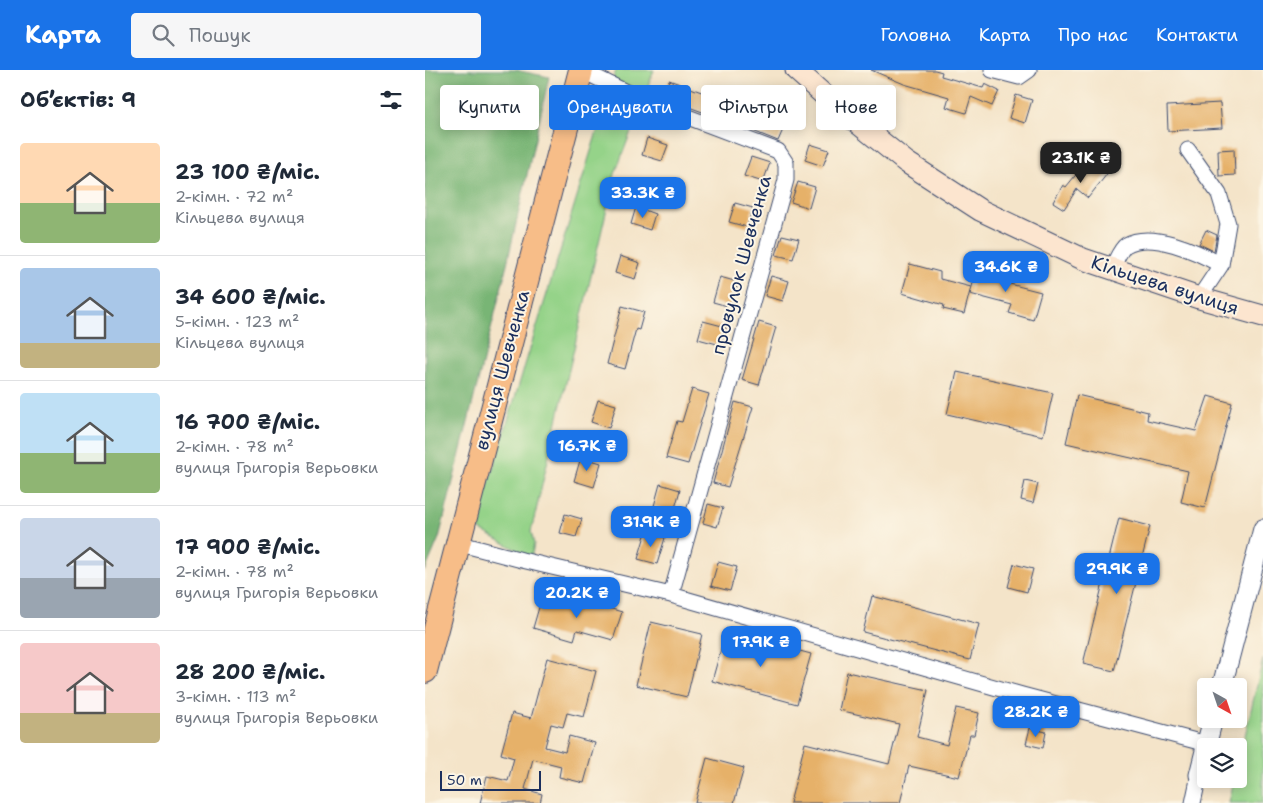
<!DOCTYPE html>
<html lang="uk">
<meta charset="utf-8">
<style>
:root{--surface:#fff;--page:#f6f6f7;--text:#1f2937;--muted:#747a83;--line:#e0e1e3;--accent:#1a73e8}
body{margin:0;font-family:"Shantell Sans",sans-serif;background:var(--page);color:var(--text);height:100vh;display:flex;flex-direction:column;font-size:19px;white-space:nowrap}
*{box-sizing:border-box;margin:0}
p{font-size:16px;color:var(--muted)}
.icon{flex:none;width:28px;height:28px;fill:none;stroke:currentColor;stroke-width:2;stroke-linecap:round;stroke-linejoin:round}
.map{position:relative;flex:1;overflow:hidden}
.details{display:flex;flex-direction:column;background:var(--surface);width:425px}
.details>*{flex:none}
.hud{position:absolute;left:15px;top:15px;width:475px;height:45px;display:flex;gap:10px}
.needle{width:32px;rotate:140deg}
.fabs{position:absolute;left:772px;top:608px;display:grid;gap:10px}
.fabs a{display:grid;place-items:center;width:50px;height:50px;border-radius:5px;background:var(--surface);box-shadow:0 2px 12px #0003;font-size:25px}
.scale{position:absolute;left:15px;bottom:12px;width:101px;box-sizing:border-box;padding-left:5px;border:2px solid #1b2f5e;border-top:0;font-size:14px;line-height:18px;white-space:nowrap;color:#1b2f5e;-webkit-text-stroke:4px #fcf5e5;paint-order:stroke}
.price{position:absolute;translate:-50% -42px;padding:0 11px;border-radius:10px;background:var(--accent);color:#fff;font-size:16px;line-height:32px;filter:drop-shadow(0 1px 2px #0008)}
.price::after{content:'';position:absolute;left:50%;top:30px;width:15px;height:11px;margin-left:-8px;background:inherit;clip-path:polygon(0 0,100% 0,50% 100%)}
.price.selected{background:#222;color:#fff}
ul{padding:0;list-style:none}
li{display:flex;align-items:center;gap:15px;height:125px;padding:0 20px}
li+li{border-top:1px solid var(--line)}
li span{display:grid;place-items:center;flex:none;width:140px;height:100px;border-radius:5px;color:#555}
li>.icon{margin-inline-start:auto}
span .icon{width:60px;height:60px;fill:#fffc;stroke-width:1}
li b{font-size:21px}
h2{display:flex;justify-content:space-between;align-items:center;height:60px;padding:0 20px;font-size:21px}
.chip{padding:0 18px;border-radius:5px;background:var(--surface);box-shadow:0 2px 12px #0003;font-size:18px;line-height:45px}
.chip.selected{background:var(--accent);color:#fff}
header{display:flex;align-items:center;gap:30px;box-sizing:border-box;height:70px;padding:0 25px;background:var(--accent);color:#fff}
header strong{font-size:24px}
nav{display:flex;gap:28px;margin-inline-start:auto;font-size:18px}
.search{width:350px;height:45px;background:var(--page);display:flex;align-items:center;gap:12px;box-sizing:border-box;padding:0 18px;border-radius:5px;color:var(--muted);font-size:19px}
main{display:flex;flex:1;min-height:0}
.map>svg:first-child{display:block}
</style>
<header>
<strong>Карта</strong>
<div class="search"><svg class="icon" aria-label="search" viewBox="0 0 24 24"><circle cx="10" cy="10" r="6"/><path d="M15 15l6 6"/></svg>Пошук</div>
<nav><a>Головна</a><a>Карта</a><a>Про нас</a><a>Контакти</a></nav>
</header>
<main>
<section class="details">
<h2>Об’єктів: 9<svg class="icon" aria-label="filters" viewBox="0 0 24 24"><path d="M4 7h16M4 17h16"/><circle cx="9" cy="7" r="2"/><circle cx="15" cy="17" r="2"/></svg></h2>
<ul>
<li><span style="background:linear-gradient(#ffd9b3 60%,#8fb573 0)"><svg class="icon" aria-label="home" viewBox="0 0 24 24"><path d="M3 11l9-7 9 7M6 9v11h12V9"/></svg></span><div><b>23 100 ₴/міс.</b><p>2-кімн. · 72 m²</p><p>Кільцева вулиця</p></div></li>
<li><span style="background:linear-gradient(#a9c7e8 75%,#c2b280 0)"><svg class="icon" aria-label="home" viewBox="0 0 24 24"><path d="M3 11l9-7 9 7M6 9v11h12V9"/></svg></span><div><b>34 600 ₴/міс.</b><p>5-кімн. · 123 m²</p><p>Кільцева вулиця</p></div></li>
<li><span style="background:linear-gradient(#bfe0f5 60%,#8fb573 0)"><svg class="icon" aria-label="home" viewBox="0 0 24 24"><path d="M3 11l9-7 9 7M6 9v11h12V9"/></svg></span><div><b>16 700 ₴/міс.</b><p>2-кімн. · 78 m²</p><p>вулиця Григорія Верьовки</p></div></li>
<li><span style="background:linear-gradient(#c9d6e8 60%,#9aa5b1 0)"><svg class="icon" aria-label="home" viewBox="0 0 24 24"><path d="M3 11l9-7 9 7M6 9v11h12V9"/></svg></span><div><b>17 900 ₴/міс.</b><p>2-кімн. · 78 m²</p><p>вулиця Григорія Верьовки</p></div></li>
<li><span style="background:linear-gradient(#f6c9c9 70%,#c2b280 0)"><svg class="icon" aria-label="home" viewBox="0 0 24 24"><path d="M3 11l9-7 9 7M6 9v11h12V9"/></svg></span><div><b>28 200 ₴/міс.</b><p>3-кімн. · 113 m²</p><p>вулиця Григорія Верьовки</p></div></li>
</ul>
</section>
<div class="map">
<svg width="838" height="733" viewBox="0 0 838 733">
<rect width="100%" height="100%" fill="#fcf5e5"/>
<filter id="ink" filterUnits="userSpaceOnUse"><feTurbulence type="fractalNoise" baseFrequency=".02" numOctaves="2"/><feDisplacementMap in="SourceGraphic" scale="10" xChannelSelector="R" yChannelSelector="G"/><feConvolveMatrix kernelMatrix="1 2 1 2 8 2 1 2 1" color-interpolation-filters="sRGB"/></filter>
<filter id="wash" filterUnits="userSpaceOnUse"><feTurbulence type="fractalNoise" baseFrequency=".0096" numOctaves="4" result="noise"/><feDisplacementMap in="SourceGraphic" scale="20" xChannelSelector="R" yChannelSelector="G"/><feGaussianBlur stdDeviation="1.12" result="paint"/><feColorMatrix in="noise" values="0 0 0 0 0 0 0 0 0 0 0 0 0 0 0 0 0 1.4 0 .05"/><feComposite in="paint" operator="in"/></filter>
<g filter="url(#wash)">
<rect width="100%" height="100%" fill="#f4e4c9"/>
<path fill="#95d389" stroke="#588174" d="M191,0H229L190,104L106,462L109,474L106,488L50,457Z
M838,589V733H804L809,709H814V691Z"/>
<path fill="#78b575" stroke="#4a726a" d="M0,0H90L124,7L79,207L14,468L0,501Z"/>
<g id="blocks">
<path fill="#e6b169" d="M446,0H510L517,2L516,6L558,18L560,14L574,21L567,36L546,27L541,43L521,37L524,27L479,14Z
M244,10L290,27L283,44L237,27Z
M591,25L607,30L600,53L584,48Z
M795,33L797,58L743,61L742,36Z
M310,35L360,55L353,71L303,51Z
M222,68L243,75L237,91L217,85Z
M385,74L404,80L398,96L380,90Z
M809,79L810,105L794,106L793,80Z
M326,87L345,93L338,112L319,106Z
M663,90L682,104L663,128L652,119L639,139L628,132L638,115L641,117Z
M373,112L390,117L384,138L366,132Z
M310,133L328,138L322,157L304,152Z
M211,137L230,144L225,160L206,154Z
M781,160L792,165L789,181L774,174Z
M357,165L374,169L368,189L351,185Z
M195,186L215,193L210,209L190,203Z
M485,194L515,202V209L546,217L539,244L518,239L519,235L477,223Z
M552,198L583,207L581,213L616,222L608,250L584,243L587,235L545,224Z
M346,206L364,211L358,231L340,226Z
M295,207L313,212L306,237L288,232Z
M197,236L219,242L214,260L211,259L200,299L182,294Z
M278,251L301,257L296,275L273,269Z
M334,252L351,257L334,315L317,310Z
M532,302L628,323L618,366L522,344Z
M267,319L284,324L263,394L241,388L252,351L257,352Z
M652,325L723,342L722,350L771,361L783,326L807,333L780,438L756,432L763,401L641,373Z
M173,330L191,335L184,358L166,352Z
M310,332L328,337L303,417L288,413Z
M156,387L176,393L169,417L149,411Z
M600,411L613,414L608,433L596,430Z
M235,414L255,420L249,442L229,436Z
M283,434L298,438L292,457L278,453Z
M140,444L157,449L151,467L135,463Z
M694,448L725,456L689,601L658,594Z
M221,462L240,468L232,494L213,489Z
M293,492L312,497L305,521L286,516Z
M589,494L608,499L602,522L583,517Z
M447,526L554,554L545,590L438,562Z
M117,527L158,539L160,531L197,542L188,570L152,560L149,570L108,558Z
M226,552L277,564L262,627L211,615Z
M301,561L386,584L372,634L287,611Z
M122,588L171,601L159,647L142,643L138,657L126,654L120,677L140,682L144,666L170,673L159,713L134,707L136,696L108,689L100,719L117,724L115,733H55L62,706L83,711L89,688L76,684L87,643L106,648Z
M422,602L503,620L492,667L522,675L531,638L554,643L549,665H545L534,707L484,696L475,733H365L380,673L464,694L474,654L414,640Z
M605,658L621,662L618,678L601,674Z
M282,688L319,698L309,733H270Z"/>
</g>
</g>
<g filter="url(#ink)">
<use href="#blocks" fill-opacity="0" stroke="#3c4a6e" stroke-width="1"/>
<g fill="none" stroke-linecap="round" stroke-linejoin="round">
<defs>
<path id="minor" d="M156,0L215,29L353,81L361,93V110L246,525
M567,0L594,7L604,0
M763,80L794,124L803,154L796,195L774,228
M687,198C691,191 695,179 701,175C726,160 773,182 796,195
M32,473L97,490L246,525L597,625L782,674
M768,733L774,705"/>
<path id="tertiary" d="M797,616L838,459
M781,676L788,649
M774,705L781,677"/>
<path id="secondary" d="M371,0L408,33L481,92L555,140L658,189L774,228L838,246"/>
<path id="primary" d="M0,601L156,0"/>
</defs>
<use href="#minor" stroke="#3c4a6e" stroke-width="17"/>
<use href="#tertiary" stroke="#3c4a6e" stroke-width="21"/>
<use href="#secondary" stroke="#3c4a6e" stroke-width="23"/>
<use href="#primary" stroke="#3c4a6e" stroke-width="26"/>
<use href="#minor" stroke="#fff" stroke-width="15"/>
<use href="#tertiary" stroke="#fff" stroke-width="19"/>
<use href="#secondary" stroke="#fce5cf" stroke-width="21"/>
<use href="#primary" stroke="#f7bd88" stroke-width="24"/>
</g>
</g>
<g text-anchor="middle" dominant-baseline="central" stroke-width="4" stroke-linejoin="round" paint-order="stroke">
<g font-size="19" fill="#1b2f5e" stroke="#fcf5e5">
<text transform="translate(316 195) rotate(-75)">провулок Шевченка</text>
<text transform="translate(740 215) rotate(18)">Кільцева вулиця</text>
<text transform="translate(77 300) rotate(-75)">вулиця Шевченка</text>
</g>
</g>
</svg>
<div class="fabs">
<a><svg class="needle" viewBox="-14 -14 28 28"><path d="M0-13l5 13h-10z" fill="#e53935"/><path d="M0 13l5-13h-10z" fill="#747a83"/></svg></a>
<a><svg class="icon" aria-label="layers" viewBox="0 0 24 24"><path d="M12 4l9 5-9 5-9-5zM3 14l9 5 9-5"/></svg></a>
</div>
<div class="scale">50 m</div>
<b class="price selected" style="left:656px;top:114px">23.1K ₴</b>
<b class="price" style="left:218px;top:149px">33.3K ₴</b>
<b class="price" style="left:581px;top:223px">34.6K ₴</b>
<b class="price" style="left:162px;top:402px">16.7K ₴</b>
<b class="price" style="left:226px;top:478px">31.9K ₴</b>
<b class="price" style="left:692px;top:525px">29.9K ₴</b>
<b class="price" style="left:152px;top:549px">20.2K ₴</b>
<b class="price" style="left:336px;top:598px">17.9K ₴</b>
<b class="price" style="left:611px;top:668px">28.2K ₴</b>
<div class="hud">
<a class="chip">Купити</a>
<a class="chip selected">Орендувати</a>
<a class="chip">Фільтри</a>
<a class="chip">Нове</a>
</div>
</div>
</main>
